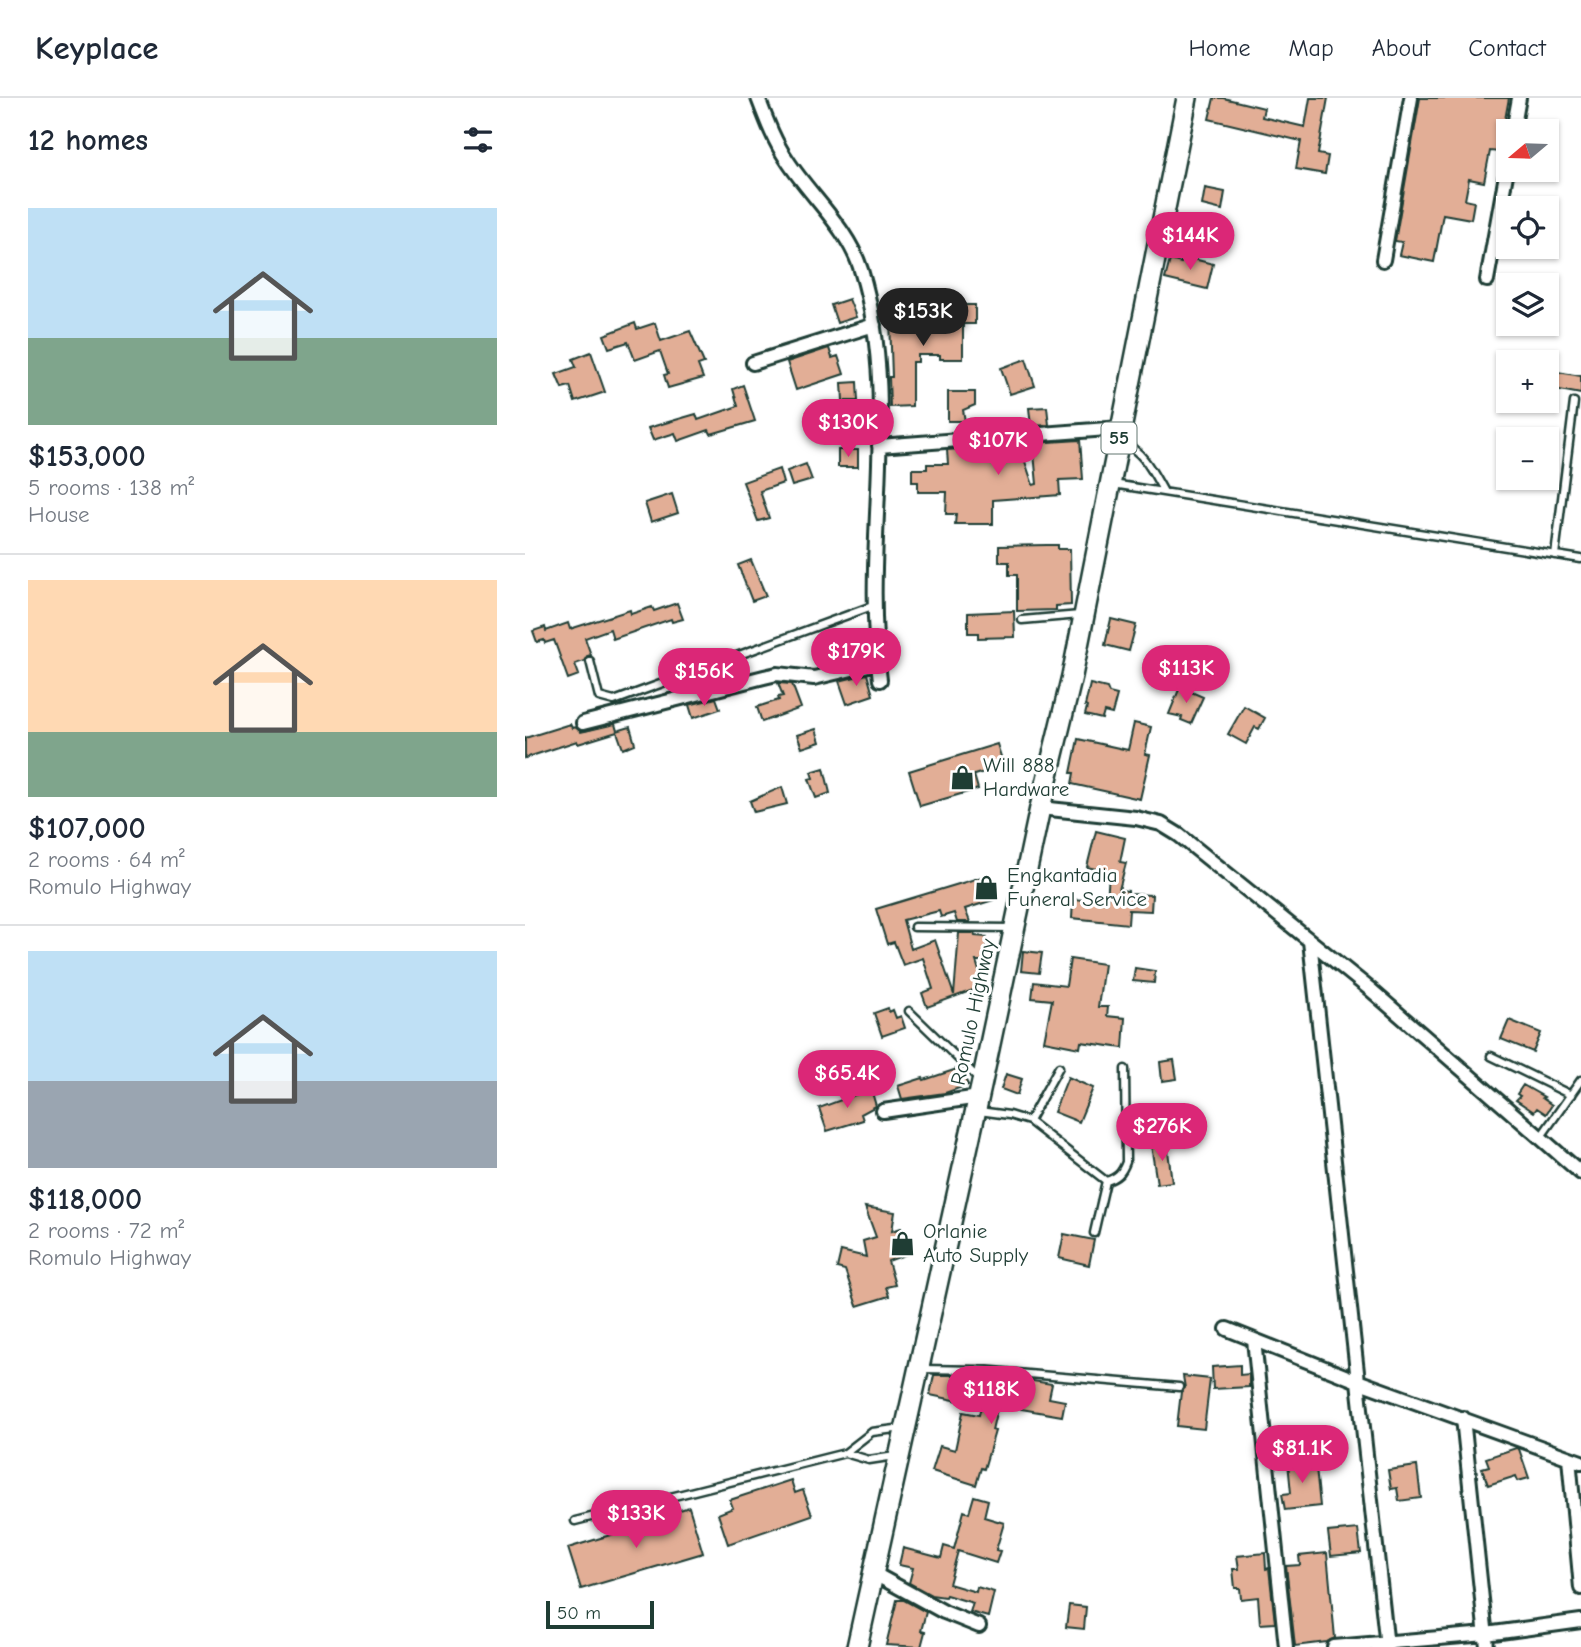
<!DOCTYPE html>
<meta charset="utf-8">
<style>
:root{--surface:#fff;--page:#f6f6f7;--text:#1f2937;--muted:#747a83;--line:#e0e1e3;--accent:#db2777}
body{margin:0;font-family:"Comic Neue",sans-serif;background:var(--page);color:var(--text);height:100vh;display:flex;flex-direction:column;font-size:26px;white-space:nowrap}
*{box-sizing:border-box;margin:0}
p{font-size:23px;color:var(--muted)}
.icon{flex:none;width:38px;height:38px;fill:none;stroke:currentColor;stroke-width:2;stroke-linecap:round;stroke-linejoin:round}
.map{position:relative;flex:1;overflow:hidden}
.details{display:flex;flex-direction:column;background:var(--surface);width:525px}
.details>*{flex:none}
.needle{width:46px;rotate:251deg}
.fabs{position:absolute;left:971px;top:21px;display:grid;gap:14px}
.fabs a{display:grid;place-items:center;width:63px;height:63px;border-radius:0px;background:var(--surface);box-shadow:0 2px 5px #0004;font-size:35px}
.scale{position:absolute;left:21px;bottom:18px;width:108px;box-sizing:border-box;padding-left:7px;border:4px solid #1f3d34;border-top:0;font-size:19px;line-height:24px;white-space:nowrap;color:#1f3d34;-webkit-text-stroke:5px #fff;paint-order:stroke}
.price{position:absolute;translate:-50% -60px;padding:0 16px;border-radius:24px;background:var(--accent);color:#fff;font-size:23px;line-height:46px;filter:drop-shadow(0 2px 4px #0008)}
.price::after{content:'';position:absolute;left:50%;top:42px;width:21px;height:16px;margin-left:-10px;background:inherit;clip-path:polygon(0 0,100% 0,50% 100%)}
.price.current{background:#222;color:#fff}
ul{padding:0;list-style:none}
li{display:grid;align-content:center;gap:14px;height:371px;padding:0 28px}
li+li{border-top:2px solid var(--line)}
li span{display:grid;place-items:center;height:217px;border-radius:0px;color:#555}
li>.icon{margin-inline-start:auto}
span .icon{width:126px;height:126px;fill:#fffc;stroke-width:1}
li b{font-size:30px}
h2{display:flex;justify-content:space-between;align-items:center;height:84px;padding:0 28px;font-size:30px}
header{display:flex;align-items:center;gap:42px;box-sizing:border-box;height:98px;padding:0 35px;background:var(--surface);border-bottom:2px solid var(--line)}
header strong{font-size:33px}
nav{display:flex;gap:38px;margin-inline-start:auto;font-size:24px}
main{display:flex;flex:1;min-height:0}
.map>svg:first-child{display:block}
</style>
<header>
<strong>Keyplace</strong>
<nav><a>Home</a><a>Map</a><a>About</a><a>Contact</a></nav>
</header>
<main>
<section class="details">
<h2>12 homes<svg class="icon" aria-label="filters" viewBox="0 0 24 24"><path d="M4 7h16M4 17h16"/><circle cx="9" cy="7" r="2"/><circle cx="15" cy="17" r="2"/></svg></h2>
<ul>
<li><span style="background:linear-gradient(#bfe0f5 60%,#7fa58c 0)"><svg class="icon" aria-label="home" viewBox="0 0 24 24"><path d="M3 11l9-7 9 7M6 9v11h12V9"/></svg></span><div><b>$153,000</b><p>5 rooms · 138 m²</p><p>House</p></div></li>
<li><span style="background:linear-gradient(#ffd9b3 70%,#7fa58c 0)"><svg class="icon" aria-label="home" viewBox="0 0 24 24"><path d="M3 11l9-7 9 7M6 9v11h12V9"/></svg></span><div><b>$107,000</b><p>2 rooms · 64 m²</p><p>Romulo Highway</p></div></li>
<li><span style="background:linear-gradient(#bfe0f5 60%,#9aa5b1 0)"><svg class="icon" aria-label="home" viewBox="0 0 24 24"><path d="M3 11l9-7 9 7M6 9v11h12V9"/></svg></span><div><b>$118,000</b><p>2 rooms · 72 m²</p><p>Romulo Highway</p></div></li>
</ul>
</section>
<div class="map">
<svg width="1056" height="1549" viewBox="0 0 1056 1549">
<rect width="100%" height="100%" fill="#fff"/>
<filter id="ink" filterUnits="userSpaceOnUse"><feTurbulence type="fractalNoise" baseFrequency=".0143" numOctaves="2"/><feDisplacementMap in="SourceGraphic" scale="14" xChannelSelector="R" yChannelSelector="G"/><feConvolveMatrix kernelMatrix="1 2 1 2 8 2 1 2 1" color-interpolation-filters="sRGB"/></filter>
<g filter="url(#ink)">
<path fill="#e2ae96" stroke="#1f3d34" stroke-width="2" d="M689,0H698L739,10L737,19L780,29L785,0H803L793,56L803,58L800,76L771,71L776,43L684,21Z
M895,0H984L974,54L965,53L959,84L944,81L940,102L949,104L946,121L918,116L909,164L874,157L877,144L870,143Z
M680,90L700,94L697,112L677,107Z
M657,158L688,166L682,191L640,181L645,162L656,165Z
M324,201L331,219L312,225L306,207Z
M436,207H450V226H438V261H415V257H393V264H387V308L365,309L364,279H367L365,220H393V226L415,225L416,218H437Z
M110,225L112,231L130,225L136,243L165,233L179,265L173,267L178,280L143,290L139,277L143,276L135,253L110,262L103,244L84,250L79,237Z
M304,250L307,260L313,258L319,276L271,292L262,264Z
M66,254L80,294L50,304L45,288L37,290L31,276L51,269L48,261Z
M501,261L510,288L485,296L476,270Z
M1027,273L1056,278V296L1024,290Z
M332,284L333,303H318L317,285Z
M218,287L230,323L186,336L184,332L153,343L150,335L128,342L123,330L171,316L173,322L213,308L208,291Z
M423,294H450V307L438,312L440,323H423Z
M522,309L524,327L506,328L504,310Z
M555,342L558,381L534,382L535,397L468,402V426H430L431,416H421L422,394H393V384H387V371H402V366H423L422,352L494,346L508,387L512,386L508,345Z
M313,352H333V369H313Z
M281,366L287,382L267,388L262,373Z
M254,371L258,385L235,393L244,420L233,423L218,384Z
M147,396L153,415L126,424L120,405Z
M522,447H533V451H545L546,507L531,508V512L492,513V477H484V464H474V448Z
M226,462L241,498L227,503L213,467Z
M152,505L158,521L147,524L146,521L88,541L85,531L60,540L66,557L62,558L59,563L50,566L54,577L43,581L29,542L20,545L19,542L12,544L8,533L20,529L21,533L43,525L45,531L105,512L106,516L127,509L129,513Z
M489,513L490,539L453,540V535H443V515Z
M586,521L611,527L604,553L580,547Z
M342,542L344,558L300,568L295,555L319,546Z
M342,576L348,597L322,606L314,583Z
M253,585L267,586L276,610L237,624L232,609L254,602L253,599L258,598Z
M565,586L582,590L584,595L592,597L587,616L579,614L577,621L560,617L562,609L560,608Z
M655,589L678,599L666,626L656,622L657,619L644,616Z
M191,600L195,611L168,620L164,607Z
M719,608L740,620L734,631L730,629L721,646L703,636Z
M609,625L626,629L620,656L625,657L615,701L547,686L549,675H546L553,641L603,652Z
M45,626L47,630L50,629L56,634L90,626L92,633L105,629L110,646L98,651L92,634L53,646L52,643L0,660V640Z
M291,631L295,644L277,650L272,637Z
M472,646L479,668L449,677L453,691L395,708L384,673Z
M299,670L305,695L291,700L284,681L288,680L286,674Z
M257,689L262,706L229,714L225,703Z
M571,733L600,740L595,764L601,765L594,792L603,793V796L627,797L626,813L604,812L603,826L547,820L548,801L582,804L584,774L562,769Z
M460,778L468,802L440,811L445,824H432L429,815L416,819L414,813L378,822L386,851L410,842L429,897L434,835H449L450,838L462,839L461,863H451L459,888L402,909L397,895L408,891L398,860L378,867L369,844L362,846L351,811Z
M498,853L517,855L514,875L496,873Z
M545,861L579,866L573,909H583L582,918L600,920L598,950L556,944L555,950L519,943L527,902L507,900L509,884L541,888Z
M610,870L630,873L629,885L608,883Z
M363,910L364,914L368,912L371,920L376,918L380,930L357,938L349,915Z
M984,922L1016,935L1008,954L976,941Z
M649,962L652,981L637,983L635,964Z
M435,970L443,987L420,995L377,1001L373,988L398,980L399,982Z
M481,976L497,981L492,997L476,991Z
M543,979L568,990L554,1024L529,1014Z
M998,987L1019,999L1017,1000L1027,1007L1021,1016L1012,1010L1009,1014L991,1002L995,998L992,996Z
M346,991L351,1008L336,1016L338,1022L302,1033L294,1010Z
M642,1045L647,1084L632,1086L626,1047Z
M340,1109L370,1114L367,1133L376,1130L385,1155L363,1163L370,1187L361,1189L364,1198L332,1208L320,1172L312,1170L316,1153L341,1159L338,1143L351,1139Z
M539,1136L569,1142L564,1167L534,1160Z
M715,1267V1277L724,1276V1289L688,1291L687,1269Z
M409,1277H438L434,1303L405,1297Z
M658,1278L685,1281L679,1331L652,1328L656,1294L660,1290Z
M489,1280L527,1286L524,1300L540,1303L537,1318L496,1311V1306L474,1302L467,1332L470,1333L459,1371L456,1370L451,1387L407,1373L415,1348L430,1352L438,1314L454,1317L462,1282L488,1286Z
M991,1350L994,1351L1004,1380L993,1383L991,1378L963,1387L957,1370L964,1368L961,1360Z
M790,1360L795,1408L760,1412L757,1396L766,1395L763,1364Z
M892,1368L896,1400L874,1403L872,1390L866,1391L863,1372Z
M266,1382L270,1395L278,1392L287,1417L203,1446L193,1416L208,1410L205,1402Z
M449,1398L463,1402L459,1419L479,1425L471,1452L475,1453L471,1465L433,1453L424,1486L451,1494L452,1489L469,1494L463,1519L445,1514L448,1505L421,1497L420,1499L406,1497L384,1485L388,1470L374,1467L378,1450L416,1460L419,1448L429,1451L439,1413L444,1415Z
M164,1409L178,1455L56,1491L43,1450L144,1419L143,1416Z
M833,1431L836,1455L806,1458L803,1434Z
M740,1455L741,1471L744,1470L750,1525L735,1526L733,1499L716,1501L715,1490H710L708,1471H714L712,1458Z
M802,1455L810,1540L802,1544L770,1548L761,1468L775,1467L774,1458Z
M372,1502H379L401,1514L396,1533L400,1534L396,1549L361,1547Z
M544,1507L561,1509L559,1531L541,1529Z"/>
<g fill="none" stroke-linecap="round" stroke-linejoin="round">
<defs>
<path id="service" d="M596,343C619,354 627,373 639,394
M588,386L1056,461
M1030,457L1049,304
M497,522L555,517
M65,563L74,599L89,603L350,507
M389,829L487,830
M384,913L453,980
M966,958L1046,997
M454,1013L484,1017L504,1023L581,1083C592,1080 597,1075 601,1064L600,971
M504,1023L534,969
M1015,1040L1056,982
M569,1135L581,1083
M397,1271L457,1272L654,1289
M320,1355L344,1362L370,1358
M50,1423L320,1355L347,1334L378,1330"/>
<path id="minor" d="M233,0C241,21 249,43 262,62C285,98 323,130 336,172C377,305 336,446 355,582
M988,33L994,0
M858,162L886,0
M962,182L984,60
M228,265L349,227
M354,348L596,330
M58,625L239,579L252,576L289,580L352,565
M515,710L611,720L636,726L654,737L846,892L1056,1075
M785,843L862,1549
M358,1013L454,999
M702,1231L835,1284L1056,1364
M729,1242L761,1549
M938,1320L962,1549
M1044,1360L1056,1490
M348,1475L419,1514L454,1528
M809,1549L961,1536L1056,1523"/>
<path id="trunk" d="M332,1549L457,984L515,710L547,578L662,0"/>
</defs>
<use href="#service" stroke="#1f3d34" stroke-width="11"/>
<use href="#minor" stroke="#1f3d34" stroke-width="18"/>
<use href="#trunk" stroke="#1f3d34" stroke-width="24"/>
<use href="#service" stroke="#fff" stroke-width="6"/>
<use href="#minor" stroke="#fff" stroke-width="12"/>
<use href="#trunk" stroke="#fff" stroke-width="19"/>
</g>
</g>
<defs>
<symbol id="shop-bare" viewBox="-9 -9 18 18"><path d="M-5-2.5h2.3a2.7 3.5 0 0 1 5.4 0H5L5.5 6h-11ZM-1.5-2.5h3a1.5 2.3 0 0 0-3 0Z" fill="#1f3d34" stroke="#fff" stroke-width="2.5" paint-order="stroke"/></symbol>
</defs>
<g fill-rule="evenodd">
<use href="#shop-bare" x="420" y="662" width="35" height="35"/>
<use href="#shop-bare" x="444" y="772" width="35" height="35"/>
<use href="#shop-bare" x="360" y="1128" width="35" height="35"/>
</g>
<g text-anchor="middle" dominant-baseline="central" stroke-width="6" stroke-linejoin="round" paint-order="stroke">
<rect fill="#fff" stroke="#627771" stroke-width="2" x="576.5" y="324.5" width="35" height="31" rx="5"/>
<g font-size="19" font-weight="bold" fill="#1f3d34">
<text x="594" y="340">55</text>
</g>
<g font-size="21" fill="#1f3d34" stroke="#fff" text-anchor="start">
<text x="458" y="667">Will 888<tspan x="458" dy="24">Hardware</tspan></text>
<text x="482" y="777">Engkantadia<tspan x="482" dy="24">Funeral Service</tspan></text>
<text x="398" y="1133">Orlanie<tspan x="398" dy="24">Auto Supply</tspan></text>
</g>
<g font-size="21" fill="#1f3d34" stroke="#fff">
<text transform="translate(448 914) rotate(-78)">Romulo Highway</text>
</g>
</g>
</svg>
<div class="fabs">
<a><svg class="needle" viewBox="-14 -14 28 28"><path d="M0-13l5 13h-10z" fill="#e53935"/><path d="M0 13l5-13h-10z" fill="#747a83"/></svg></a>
<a><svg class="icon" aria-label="locate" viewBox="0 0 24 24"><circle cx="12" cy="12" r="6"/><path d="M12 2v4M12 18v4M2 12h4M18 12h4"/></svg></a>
<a><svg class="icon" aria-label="layers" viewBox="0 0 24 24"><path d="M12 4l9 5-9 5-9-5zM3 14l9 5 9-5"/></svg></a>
<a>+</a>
<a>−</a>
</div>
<div class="scale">50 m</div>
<b class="price" style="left:665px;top:174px">$144K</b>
<b class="price current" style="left:398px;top:250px">$153K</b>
<b class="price" style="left:323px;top:361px">$130K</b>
<b class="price" style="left:473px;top:379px">$107K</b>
<b class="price" style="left:331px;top:590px">$179K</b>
<b class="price" style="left:661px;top:607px">$113K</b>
<b class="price" style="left:179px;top:610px">$156K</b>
<b class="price" style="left:322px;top:1012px">$65.4K</b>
<b class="price" style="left:637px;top:1065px">$276K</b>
<b class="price" style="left:466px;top:1328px">$118K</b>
<b class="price" style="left:777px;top:1387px">$81.1K</b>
<b class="price" style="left:111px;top:1452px">$133K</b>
</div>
</main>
